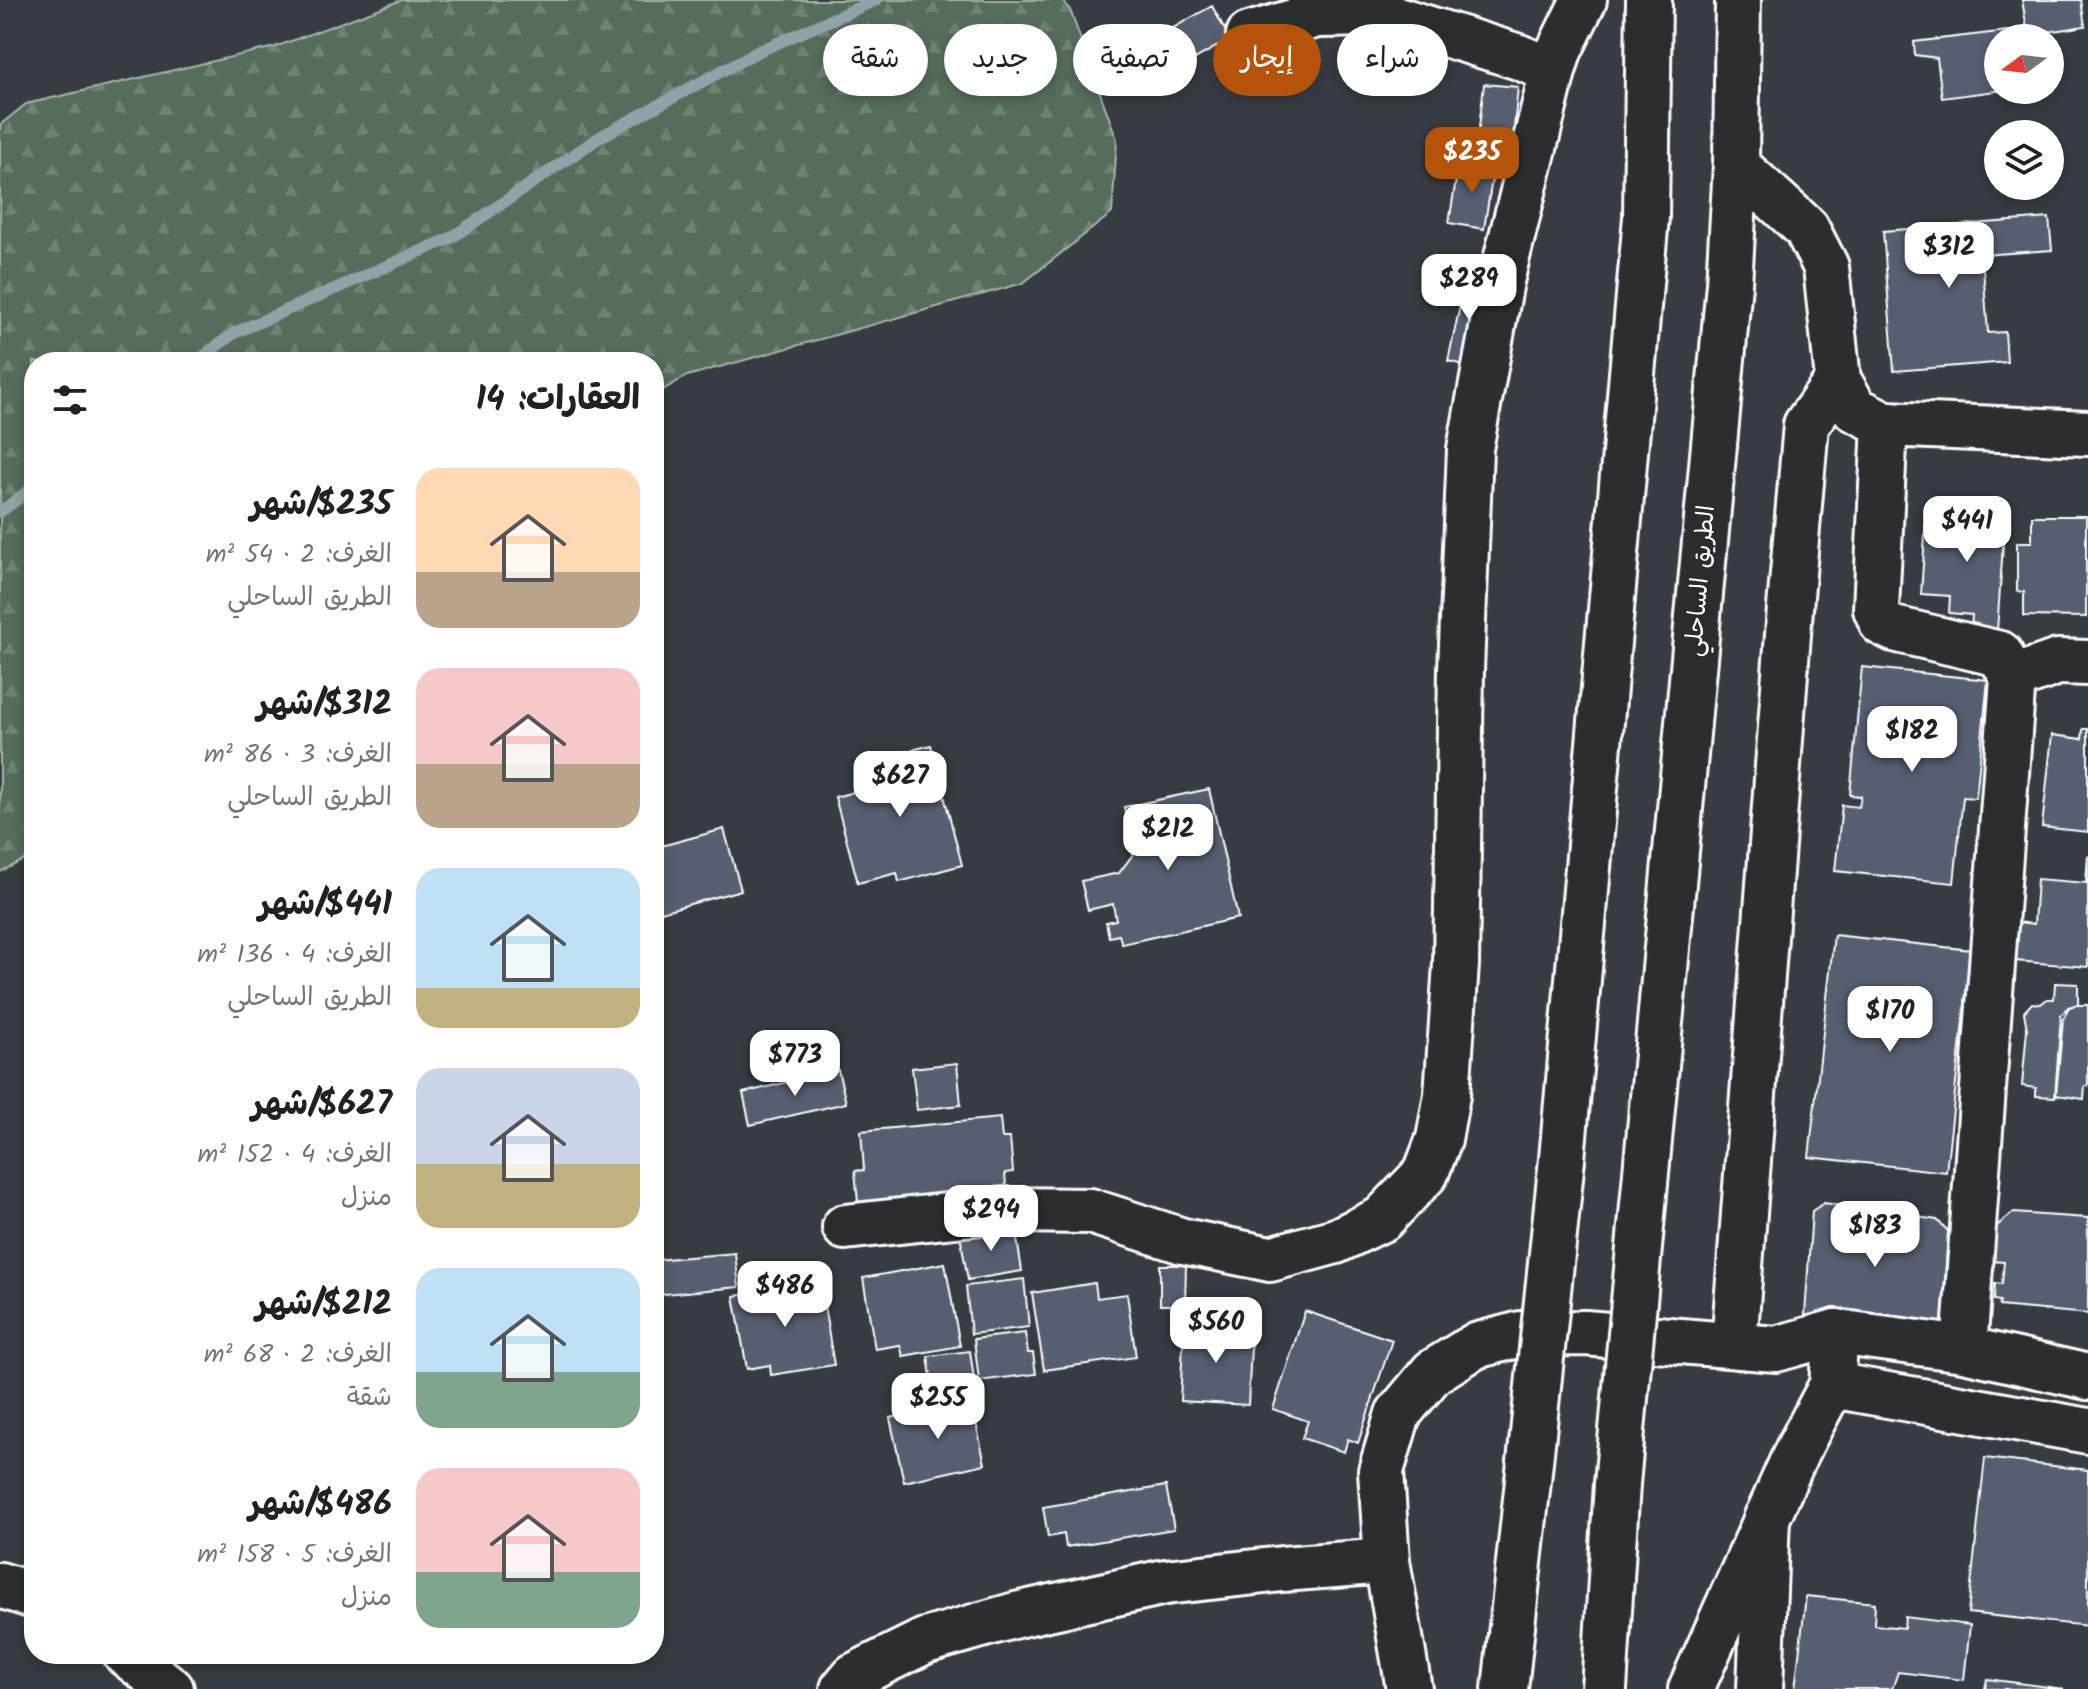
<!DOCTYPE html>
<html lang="ar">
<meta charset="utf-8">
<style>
:root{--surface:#fff;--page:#f2f2f2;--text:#202124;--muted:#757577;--accent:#b45309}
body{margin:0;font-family:Kalam,"Playpen Sans Arabic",sans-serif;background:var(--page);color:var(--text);direction:rtl;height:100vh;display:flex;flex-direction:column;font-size:30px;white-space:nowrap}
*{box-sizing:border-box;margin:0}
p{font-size:26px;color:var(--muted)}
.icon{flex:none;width:44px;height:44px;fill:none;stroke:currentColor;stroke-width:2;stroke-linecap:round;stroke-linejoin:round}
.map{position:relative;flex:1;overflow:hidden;direction:ltr}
.sheet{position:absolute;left:24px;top:352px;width:640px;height:1312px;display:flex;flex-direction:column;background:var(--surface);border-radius:32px;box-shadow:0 4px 12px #0003;direction:rtl}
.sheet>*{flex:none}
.guide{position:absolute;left:688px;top:24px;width:760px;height:72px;direction:rtl;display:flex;gap:16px}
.needle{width:52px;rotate:255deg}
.fabs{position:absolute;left:1984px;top:24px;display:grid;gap:16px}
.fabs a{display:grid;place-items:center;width:80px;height:80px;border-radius:50%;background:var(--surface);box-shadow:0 4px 12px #0003;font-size:40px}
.price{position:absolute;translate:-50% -68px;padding:0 18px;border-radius:16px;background:#fff;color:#222;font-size:26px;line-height:52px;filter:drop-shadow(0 2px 4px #0008)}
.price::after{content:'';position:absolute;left:50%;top:48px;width:24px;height:18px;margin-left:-12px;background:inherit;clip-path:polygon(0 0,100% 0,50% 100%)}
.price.current{background:var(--accent);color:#fff}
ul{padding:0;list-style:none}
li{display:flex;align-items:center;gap:24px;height:200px;padding:0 24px}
li span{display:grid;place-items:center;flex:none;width:224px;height:160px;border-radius:24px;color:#555}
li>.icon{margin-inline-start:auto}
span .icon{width:96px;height:96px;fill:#fffc;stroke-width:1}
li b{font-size:34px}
h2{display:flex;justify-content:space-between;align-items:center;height:96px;padding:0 24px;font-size:34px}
.chip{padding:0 28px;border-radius:36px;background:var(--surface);box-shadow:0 4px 12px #0003;font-size:28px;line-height:72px}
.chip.current{background:var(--accent);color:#fff}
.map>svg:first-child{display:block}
</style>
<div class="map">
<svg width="2088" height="1689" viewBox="0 0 2088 1689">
<defs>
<pattern id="forest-firs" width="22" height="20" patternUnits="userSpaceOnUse" patternTransform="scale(2)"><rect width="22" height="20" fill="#546d5a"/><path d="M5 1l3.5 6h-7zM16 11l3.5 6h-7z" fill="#6e8373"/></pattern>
</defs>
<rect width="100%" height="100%" fill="#373c42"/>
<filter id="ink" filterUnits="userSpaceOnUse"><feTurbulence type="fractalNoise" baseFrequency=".0125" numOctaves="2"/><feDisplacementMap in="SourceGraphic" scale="16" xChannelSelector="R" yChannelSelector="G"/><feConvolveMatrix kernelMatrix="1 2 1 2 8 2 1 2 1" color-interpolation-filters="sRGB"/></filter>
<g filter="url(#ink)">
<path fill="url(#forest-firs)" stroke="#aab6ac" stroke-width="2" d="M402,0H1062L1070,10L1117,140L1112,213L1023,283L687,376L654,395V362H34V855L0,872V125L26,104L275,47Z"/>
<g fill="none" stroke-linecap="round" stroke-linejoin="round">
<path stroke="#92a2a8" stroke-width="12" d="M196,362L234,333L451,238L600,137L757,52L876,0
M0,512L34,487"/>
</g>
<path fill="#545e6f" stroke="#fff" stroke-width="2" d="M2022,0H2081L2085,26L2028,35Z
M1212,6L1230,39L1181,67L1186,76L1166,87L1143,45Z
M2007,31L2008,38H1998V90H2004L1942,98L1937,58L1915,55L1914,42Z
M1484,84L1518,87L1512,148L1477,145Z
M1459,161L1494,167L1484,229L1449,223Z
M2049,218L2052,250L1982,255L1988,333L2005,332L2007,362L1894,371L1883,231Z
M1466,278L1490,283L1472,367L1448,361Z
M1980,500L2006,502L1997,631L1971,628L1972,615L1949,613L1950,596L1921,594L1926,521L1978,525Z
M2032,516H2086V617L2024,616V592L2017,591V542H2032Z
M1862,667L1988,680L1976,798L1963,797L1954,883L1835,871L1842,805L1859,807L1861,796L1850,795Z
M2083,729H2088V832L2042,827L2052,735L2082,739Z
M931,745L962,865L899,882L897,873L858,883L835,797L869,788L863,763Z
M1209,789L1238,918L1122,944L1119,935L1109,937L1106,922L1116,920L1113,904L1088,910L1081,881L1119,873L1134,853L1124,807Z
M724,829L741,890L654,914V848Z
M2088,855V967L2014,961L2017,922L2034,924L2037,879L2086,883Z
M1834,935L1971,950L1946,1172L1809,1157Z
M2055,983L2078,984V1004L2068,1007L2061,1016L2055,1097L2036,1096V1088L2022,1086L2027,1029L2024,1012L2032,1003L2041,1004L2047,999H2054Z
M2077,1005H2088V1086H2085L2084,1099L2056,1095L2063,1020L2069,1007Z
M957,1063L961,1105L917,1110L912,1068Z
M838,1070L846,1103L750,1125L743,1093Z
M1000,1118L1002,1138H1010L1013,1172L1005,1173L1007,1199L859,1212L855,1171L864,1170L861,1131Z
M1824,1203L1937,1220L1948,1231L1942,1325L1817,1328L1805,1315L1812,1211Z
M2013,1213L2088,1218V1314L1999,1306L2000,1301L1994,1300L1995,1283L2002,1284L2004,1262L1991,1261L1993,1229Z
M1015,1226L1022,1271L968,1280L960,1235Z
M735,1253L739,1287L654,1295V1260Z
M945,1263L960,1346L903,1356L900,1345L875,1349L863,1278Z
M1160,1265H1186L1185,1305H1160Z
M1024,1279L1029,1327L971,1334L966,1286Z
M820,1282L834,1365L771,1375L770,1365L747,1369L734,1296Z
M1095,1283L1097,1298L1127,1294L1136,1357L1044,1370L1032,1293Z
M1305,1311L1392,1340L1358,1443L1348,1439L1344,1452L1302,1438L1308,1421L1273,1409Z
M1184,1325L1252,1328L1248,1405L1180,1401Z
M1025,1333L1028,1353H1033L1036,1374L979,1381L974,1339Z
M970,1351L974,1379L932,1384L928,1356Z
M971,1400L985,1464L904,1482L890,1418Z
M1985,1458L2088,1470V1626L1968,1613Z
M1166,1486L1174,1529L1066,1547L1064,1534L1048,1537L1043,1507Z
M1806,1596L1875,1603L1874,1625L1904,1628L1905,1617L1970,1625L1964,1680L1898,1672L1892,1689H1795Z
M1987,1679L2064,1689H1985Z"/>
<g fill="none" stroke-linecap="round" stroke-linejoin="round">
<defs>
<path id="minor" d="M1249,35L1317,15L1381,14L1519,57L1553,71
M1736,165L1806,228L1826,267L1838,380L1855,409L1885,424L2088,433
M1885,424L1876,609L1882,623L1894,629L2000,654L2013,678L2058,662L2088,663
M845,1227L1001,1210L1090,1211L1183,1241L1270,1259L1336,1241L1382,1219L1426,1173L1439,1139L1447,1095L1456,964L1461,670L1470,449L1501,281L1553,71L1559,51L1584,0
M1734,1345L1790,608L1806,425L1838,380
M1964,1349L2013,678
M0,1585L34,1596
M126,1654L171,1689
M843,1689L854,1676L925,1641L1016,1615L1165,1582L1282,1569L1387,1561
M1760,1689L1767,1517"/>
<path id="major" d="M1836,1332L1964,1349L2088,1377
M1832,1385L2088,1431"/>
<path id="highway" d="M1562,1159L1646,217L1649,0
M1647,1162L1729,284L1736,165L1738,0
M1409,1689L1387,1561L1381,1471L1398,1414L1433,1372L1475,1346L1521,1334L1585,1333L1776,1349L1836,1332L1832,1385L1797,1451L1691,1689
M1505,1689L1528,1481
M1604,1689L1617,1484"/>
</defs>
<use href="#minor" stroke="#fff" stroke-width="50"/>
<use href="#major" stroke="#fff" stroke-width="50"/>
<use href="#highway" stroke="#fff" stroke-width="50"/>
<use href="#minor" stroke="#2a2d2e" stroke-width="44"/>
<use href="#major" stroke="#2a2d2e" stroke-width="44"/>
<use href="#highway" stroke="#2a2d2e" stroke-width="44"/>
<defs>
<path id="highway-bridge" d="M1528,1481L1562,1159
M1617,1484L1647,1162"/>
</defs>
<use href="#highway-bridge" stroke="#fff" stroke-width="50" stroke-linecap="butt"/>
<use href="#highway-bridge" stroke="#2a2d2e" stroke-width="44"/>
</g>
</g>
<g text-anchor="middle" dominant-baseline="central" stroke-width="6" stroke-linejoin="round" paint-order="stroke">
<g font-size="24" fill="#fff" stroke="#2a2d2e">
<text transform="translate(1701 581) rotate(-85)">الطريق الساحلي</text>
</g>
</g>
</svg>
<div class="fabs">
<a><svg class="needle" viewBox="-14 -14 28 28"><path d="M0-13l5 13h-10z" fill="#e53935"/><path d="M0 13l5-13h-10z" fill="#757577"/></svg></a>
<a><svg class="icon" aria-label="layers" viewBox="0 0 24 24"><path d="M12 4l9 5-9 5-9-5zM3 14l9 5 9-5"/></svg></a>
</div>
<b class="price current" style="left:1472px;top:195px">$235</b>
<b class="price" style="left:1949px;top:290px">$312</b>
<b class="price" style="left:1469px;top:322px">$289</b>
<b class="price" style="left:1967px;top:564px">$441</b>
<b class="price" style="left:1912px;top:774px">$182</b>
<b class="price" style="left:900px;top:819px">$627</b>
<b class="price" style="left:1168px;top:872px">$212</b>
<b class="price" style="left:1890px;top:1054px">$170</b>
<b class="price" style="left:795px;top:1098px">$773</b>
<b class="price" style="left:991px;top:1253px">$294</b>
<b class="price" style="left:1875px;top:1269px">$183</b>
<b class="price" style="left:785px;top:1329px">$486</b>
<b class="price" style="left:1216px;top:1365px">$560</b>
<b class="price" style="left:938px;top:1441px">$255</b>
<div class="guide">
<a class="chip">شراء</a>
<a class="chip current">إيجار</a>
<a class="chip">تصفية</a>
<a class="chip">جديد</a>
<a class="chip">شقة</a>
</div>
<section class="sheet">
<h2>العقارات: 14<svg class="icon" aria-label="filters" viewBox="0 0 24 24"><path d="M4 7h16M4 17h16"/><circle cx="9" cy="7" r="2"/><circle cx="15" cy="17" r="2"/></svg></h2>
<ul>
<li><span style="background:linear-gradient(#ffd9b3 65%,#b9a48a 0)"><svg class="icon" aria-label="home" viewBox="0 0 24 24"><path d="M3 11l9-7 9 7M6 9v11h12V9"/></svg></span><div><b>$235/شهر</b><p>الغرف: 2 · 54 m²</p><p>الطريق الساحلي</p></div></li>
<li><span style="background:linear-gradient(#f6c9c9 60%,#b9a48a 0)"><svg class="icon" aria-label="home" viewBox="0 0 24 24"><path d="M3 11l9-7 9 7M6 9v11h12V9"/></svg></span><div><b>$312/شهر</b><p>الغرف: 3 · 86 m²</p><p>الطريق الساحلي</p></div></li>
<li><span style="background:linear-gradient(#bfe0f5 75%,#c2b280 0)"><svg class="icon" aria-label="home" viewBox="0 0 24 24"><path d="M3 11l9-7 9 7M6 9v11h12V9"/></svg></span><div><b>$441/شهر</b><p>الغرف: 4 · 136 m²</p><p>الطريق الساحلي</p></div></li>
<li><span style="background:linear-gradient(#c9d6e8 60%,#c2b280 0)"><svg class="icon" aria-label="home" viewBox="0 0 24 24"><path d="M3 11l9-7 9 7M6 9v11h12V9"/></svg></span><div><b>$627/شهر</b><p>الغرف: 4 · 152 m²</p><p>منزل</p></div></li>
<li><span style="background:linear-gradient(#bfe0f5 65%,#7fa58c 0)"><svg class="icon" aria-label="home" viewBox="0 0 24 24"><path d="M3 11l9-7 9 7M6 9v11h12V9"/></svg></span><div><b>$212/شهر</b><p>الغرف: 2 · 68 m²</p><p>شقة</p></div></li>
<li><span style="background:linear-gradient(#f6c9c9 65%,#7fa58c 0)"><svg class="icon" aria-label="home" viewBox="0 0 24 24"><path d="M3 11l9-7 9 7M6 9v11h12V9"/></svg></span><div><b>$486/شهر</b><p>الغرف: 5 · 158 m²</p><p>منزل</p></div></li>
</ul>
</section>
</div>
